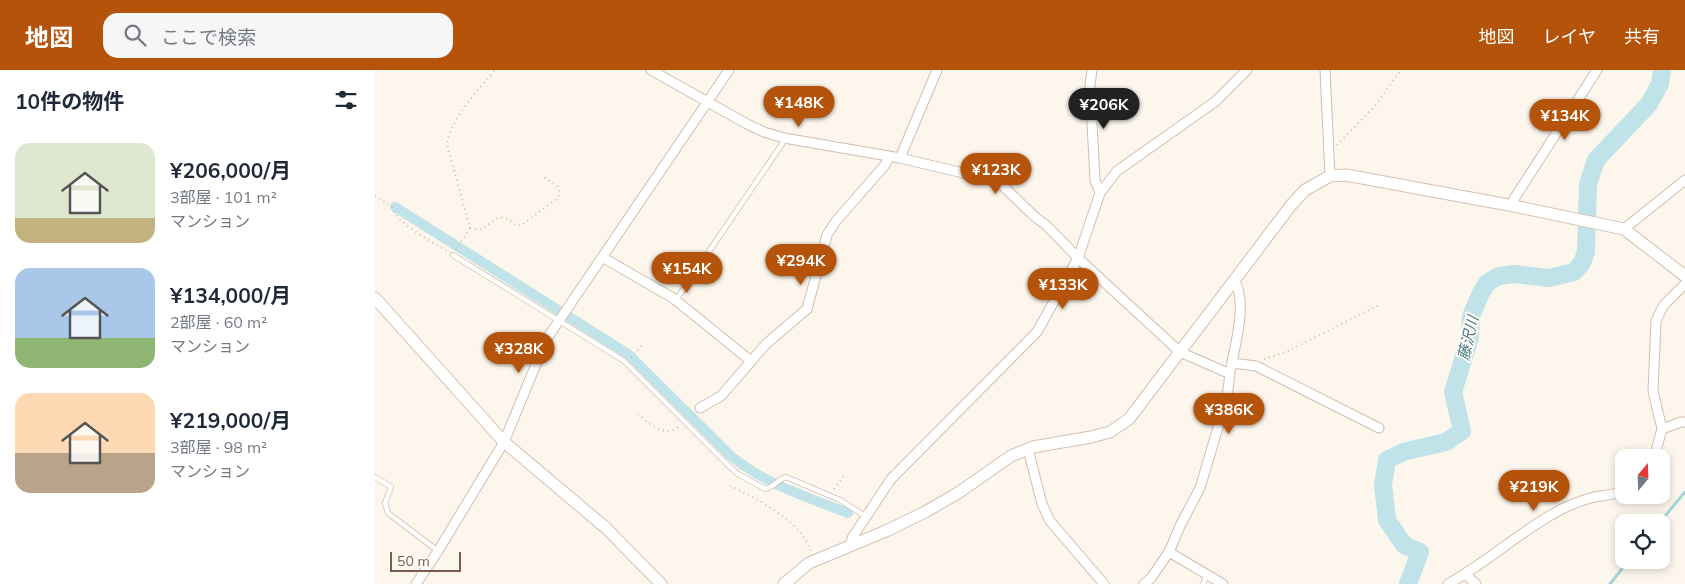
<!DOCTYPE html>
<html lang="ja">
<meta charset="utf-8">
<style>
:root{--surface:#fff;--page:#f6f6f7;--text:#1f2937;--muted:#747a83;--accent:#b45309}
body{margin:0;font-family:Mulish,"Noto Sans JP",sans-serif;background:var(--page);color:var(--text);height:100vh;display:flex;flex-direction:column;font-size:19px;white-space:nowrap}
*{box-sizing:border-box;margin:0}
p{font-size:16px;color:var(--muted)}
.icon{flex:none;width:28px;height:28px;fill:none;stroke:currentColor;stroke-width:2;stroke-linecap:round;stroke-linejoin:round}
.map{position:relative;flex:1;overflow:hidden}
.details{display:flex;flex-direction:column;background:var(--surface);width:375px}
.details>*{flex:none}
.needle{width:32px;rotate:19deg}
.tools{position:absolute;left:1240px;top:379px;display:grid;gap:10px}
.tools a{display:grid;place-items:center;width:55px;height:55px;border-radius:10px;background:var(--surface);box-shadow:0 2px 8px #0003;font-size:25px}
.scale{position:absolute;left:15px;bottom:12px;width:71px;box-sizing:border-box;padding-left:5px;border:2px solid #7a5c4d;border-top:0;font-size:14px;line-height:18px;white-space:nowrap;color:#7a5c4d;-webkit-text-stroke:4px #fffaf3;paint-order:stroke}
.price{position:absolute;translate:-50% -42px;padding:0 11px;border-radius:18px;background:var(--accent);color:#fff;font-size:16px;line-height:32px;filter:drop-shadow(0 1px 2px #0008)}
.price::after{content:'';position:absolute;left:50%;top:30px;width:15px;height:11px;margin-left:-8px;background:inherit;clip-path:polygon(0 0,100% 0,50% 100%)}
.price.selected{background:#222;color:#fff}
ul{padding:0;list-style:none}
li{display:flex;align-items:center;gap:15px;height:125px;padding:0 15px}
li span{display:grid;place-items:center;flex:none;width:140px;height:100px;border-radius:15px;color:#555}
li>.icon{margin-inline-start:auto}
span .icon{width:60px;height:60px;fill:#fffc;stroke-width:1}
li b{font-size:21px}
h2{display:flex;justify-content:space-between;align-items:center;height:60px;padding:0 15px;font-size:21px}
header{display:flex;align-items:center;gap:30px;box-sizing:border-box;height:70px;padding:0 25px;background:var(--accent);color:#fff}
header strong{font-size:24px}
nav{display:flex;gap:28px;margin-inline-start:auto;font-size:18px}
.search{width:350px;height:45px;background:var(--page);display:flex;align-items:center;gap:12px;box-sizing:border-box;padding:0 18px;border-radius:15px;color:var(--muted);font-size:19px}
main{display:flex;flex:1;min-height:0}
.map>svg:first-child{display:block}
</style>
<header>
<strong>地図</strong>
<div class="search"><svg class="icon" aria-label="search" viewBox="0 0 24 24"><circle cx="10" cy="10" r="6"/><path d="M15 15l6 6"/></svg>ここで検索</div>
<nav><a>地図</a><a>レイヤ</a><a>共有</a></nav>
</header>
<main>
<section class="details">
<h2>10件の物件<svg class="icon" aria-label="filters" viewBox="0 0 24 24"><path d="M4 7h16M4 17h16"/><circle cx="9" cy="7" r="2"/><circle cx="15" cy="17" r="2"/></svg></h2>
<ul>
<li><span style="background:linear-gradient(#dfe7d0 75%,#c2b280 0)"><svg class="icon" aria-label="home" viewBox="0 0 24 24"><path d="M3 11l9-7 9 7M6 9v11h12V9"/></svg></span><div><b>¥206,000/月</b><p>3部屋 · 101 m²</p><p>マンション</p></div></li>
<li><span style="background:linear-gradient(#a9c7e8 70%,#8fb573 0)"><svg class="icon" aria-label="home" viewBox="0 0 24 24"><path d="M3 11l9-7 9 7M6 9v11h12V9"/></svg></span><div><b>¥134,000/月</b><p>2部屋 · 60 m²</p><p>マンション</p></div></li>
<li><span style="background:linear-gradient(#ffd9b3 60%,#b9a48a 0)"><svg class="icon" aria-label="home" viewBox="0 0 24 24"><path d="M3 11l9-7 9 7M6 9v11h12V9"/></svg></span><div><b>¥219,000/月</b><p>3部屋 · 98 m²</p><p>マンション</p></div></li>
</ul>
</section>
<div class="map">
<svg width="1310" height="514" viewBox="0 0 1310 514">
<rect width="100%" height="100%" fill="#fdf6ec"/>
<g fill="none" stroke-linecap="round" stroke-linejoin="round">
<path stroke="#a5d3da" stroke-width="3" d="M1285,452L1310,422
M1235,514L1254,490"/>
<path stroke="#bfe3e8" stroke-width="10" d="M20,137L253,284L356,386C390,414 432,427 473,443"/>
<path stroke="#bfe3e8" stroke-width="18" d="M1033,514L1045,482L1029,475L1012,450L1008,415L1012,390L1028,382L1071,372L1087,361L1078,322L1095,267L1096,246L1106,223L1112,213L1124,206L1139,204L1174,208L1199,202L1207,193L1211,182L1213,114L1221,90L1274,34L1285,14L1287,0"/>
<defs>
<path id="lane" d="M78,185L249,291L354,396L363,404L390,419C398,418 403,409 411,407L465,430L490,446
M301,230L407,74L409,68
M0,407L16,417L10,433L13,443L63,481
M828,514L832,505"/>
<path id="street" d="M276,0L372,54L389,62L409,68L525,88L609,108L627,115L659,146L672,156L703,188L805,282L855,304L852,327L825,418L806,454L794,482L776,508L769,514
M717,0L715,15L720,110L725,123
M950,0L955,106
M525,88L562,0
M1139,136V129L1222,0
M1249,159L1310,110
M227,187L298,228L376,291
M857,293L881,296L1004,358
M856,298C860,274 873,232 859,210
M325,338L346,326L391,274L432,239L452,165L461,151L510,95L514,87
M1287,359L1306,352H1310
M653,379L667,434L675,451L729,514
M1279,388L1287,359L1278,321L1281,251L1288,236L1310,214
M476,475L477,468L516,409L662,262L703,188L725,123L742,101L841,31L872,0
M794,482L848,514
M1090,504L1101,514
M41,514L63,481L129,372L171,270L354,0
M1073,514C1109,494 1140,466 1176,445C1189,437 1204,431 1219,427C1229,425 1239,425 1249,421"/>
<path id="secondary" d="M0,228L129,372L231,458L286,514
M409,514L434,493L511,461L550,442L583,423L636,386L658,377L716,367L735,362L754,349L917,134L930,120L955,106L971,105L1139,136L1249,159L1310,206"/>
</defs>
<use href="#lane" stroke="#d1beb0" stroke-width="6"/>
<use href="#street" stroke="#d1beb0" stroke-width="11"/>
<use href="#secondary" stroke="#d6c0b0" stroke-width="13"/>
<path stroke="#d9b8a5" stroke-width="2" stroke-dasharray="1 4" stroke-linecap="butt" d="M962,75L1000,36L1026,0
M0,126L17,137C20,153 58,172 72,181
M95,158C112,163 111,152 125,147L133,149L142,156L148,154L183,128C187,113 178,115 169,107
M81,180L95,158L72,74C75,50 104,19 120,0
M256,288L268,274
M889,289L911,282L1006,234
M263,344C273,353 291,369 304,356
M355,416C376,425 408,443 424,461C429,466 432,474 436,481
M459,419L471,403"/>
<use href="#lane" stroke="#fff" stroke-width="4.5"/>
<use href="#street" stroke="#fff" stroke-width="9"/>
<use href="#secondary" stroke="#fff" stroke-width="11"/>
</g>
<g text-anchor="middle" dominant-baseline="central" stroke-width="4" stroke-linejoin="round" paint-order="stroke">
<g font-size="15" font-style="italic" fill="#437c86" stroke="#fffaf3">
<text transform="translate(1093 268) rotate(-77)">藤沢川</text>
</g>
</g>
</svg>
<div class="tools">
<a><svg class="needle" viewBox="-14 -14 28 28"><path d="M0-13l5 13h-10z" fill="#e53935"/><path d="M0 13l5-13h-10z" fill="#747a83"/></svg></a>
<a><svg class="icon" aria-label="locate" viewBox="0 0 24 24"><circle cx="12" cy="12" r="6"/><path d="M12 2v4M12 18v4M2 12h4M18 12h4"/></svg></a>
</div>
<div class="scale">50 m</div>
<b class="price" style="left:424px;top:58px">¥148K</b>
<b class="price selected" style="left:729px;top:60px">¥206K</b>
<b class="price" style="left:1190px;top:71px">¥134K</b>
<b class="price" style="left:621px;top:125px">¥123K</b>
<b class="price" style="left:426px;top:216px">¥294K</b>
<b class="price" style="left:312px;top:224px">¥154K</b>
<b class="price" style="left:688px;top:240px">¥133K</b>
<b class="price" style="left:144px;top:304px">¥328K</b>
<b class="price" style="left:854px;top:365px">¥386K</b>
<b class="price" style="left:1159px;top:442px">¥219K</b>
</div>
</main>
